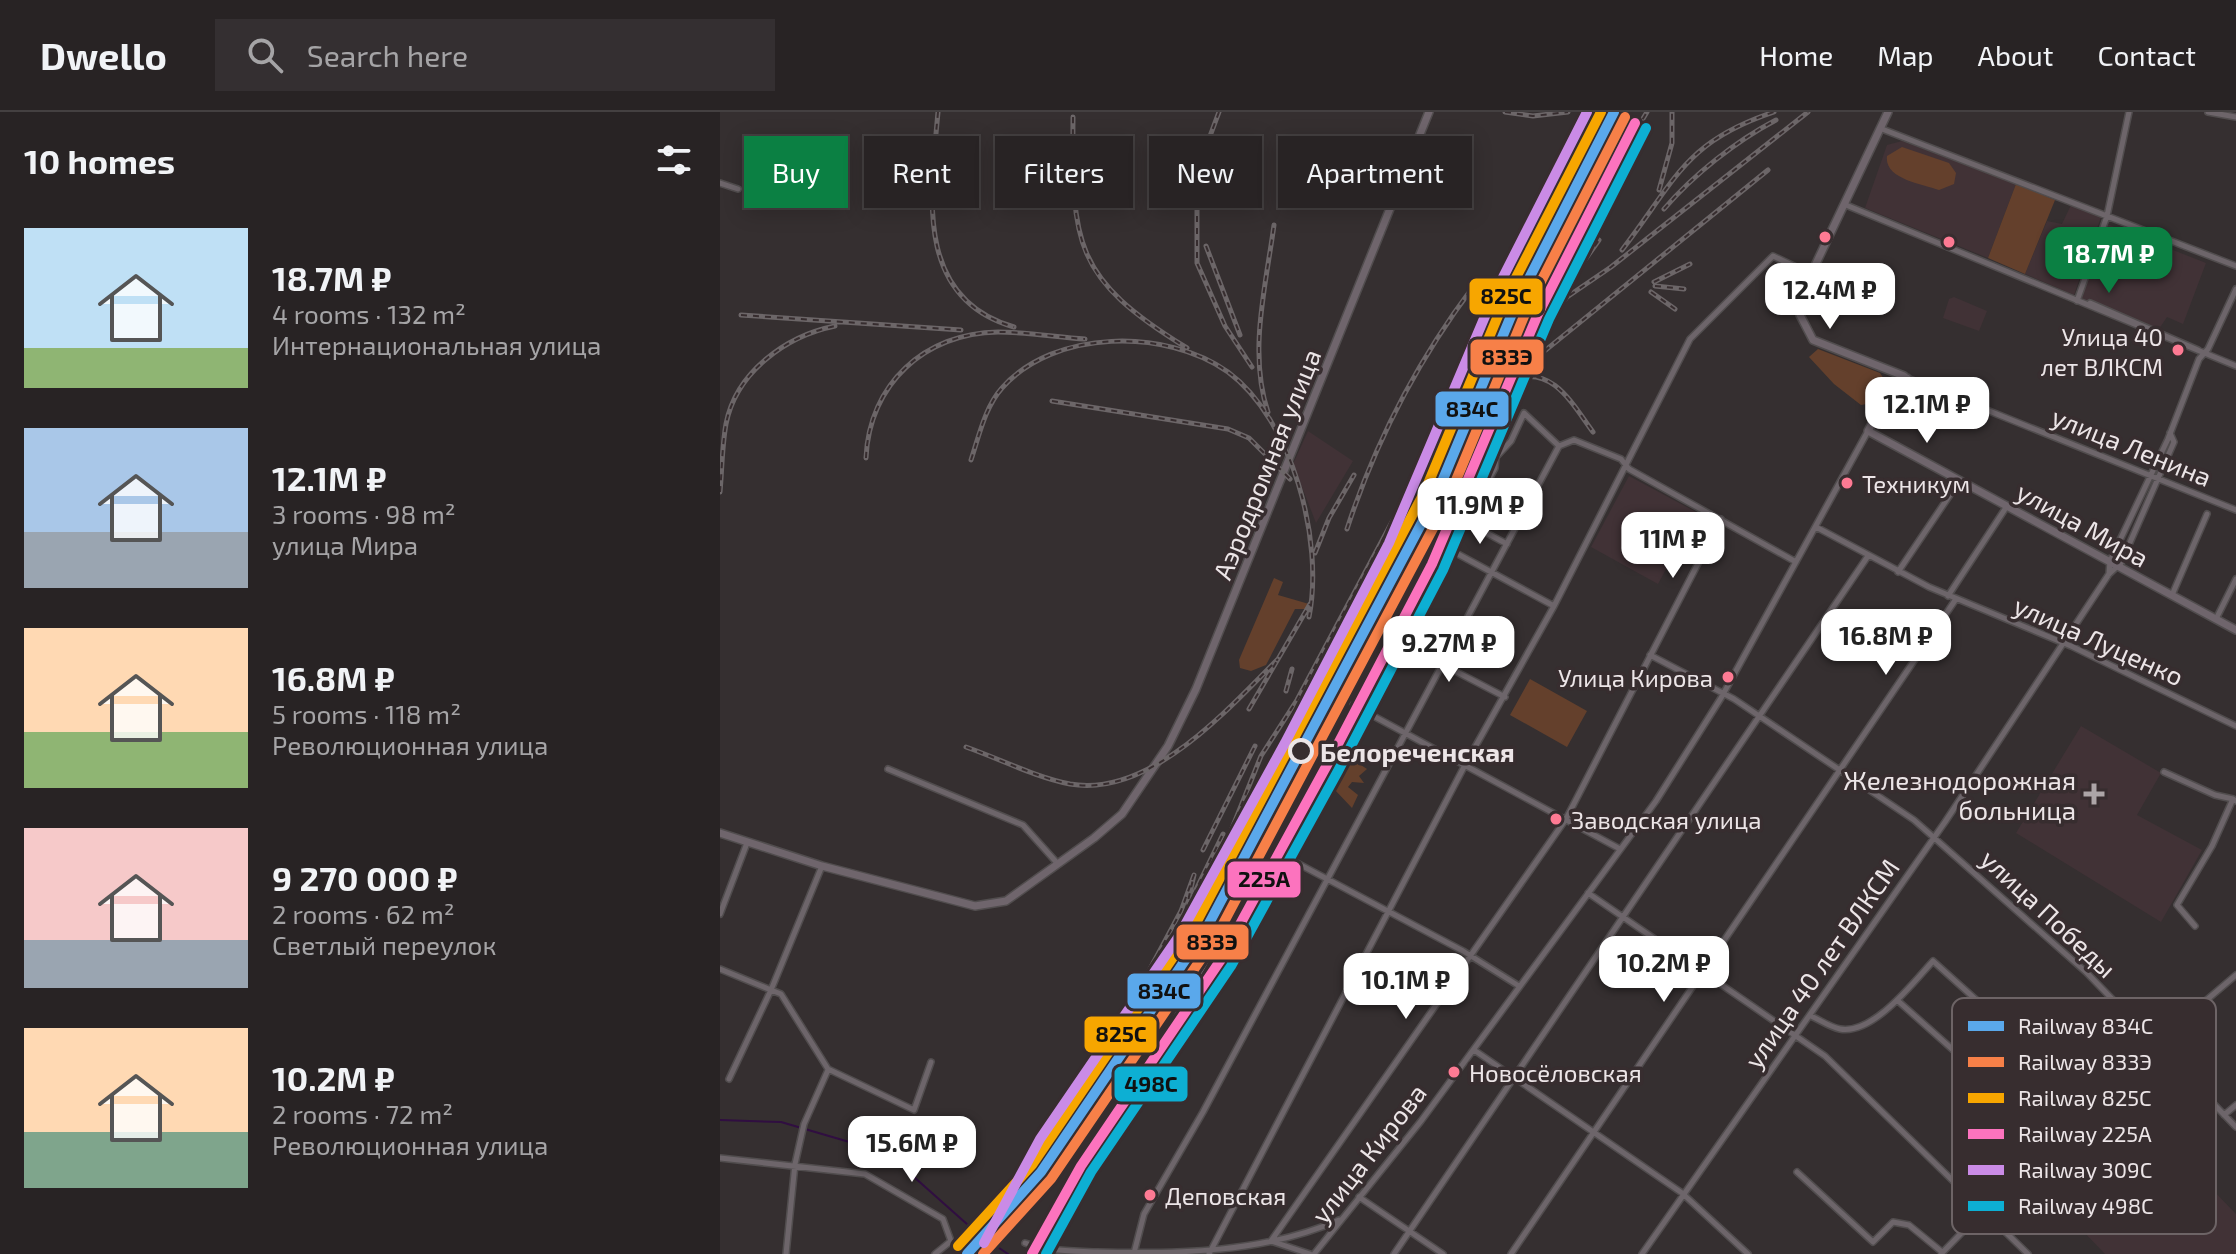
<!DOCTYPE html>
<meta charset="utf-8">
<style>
:root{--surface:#282324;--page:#342f31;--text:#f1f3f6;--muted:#a5a4a6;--line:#444041;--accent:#0b8043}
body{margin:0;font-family:"Exo 2",sans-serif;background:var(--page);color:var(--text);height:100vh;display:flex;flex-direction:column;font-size:30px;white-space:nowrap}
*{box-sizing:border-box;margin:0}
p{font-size:26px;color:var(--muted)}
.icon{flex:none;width:44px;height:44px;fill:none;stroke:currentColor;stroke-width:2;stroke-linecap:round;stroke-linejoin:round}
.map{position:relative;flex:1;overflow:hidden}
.side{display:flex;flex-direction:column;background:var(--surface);width:720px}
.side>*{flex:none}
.hud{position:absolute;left:24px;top:24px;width:760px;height:72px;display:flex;gap:16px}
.price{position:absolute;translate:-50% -68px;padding:0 18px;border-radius:16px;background:#fff;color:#222;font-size:26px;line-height:52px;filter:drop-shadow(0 2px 4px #0008)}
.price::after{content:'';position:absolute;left:50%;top:48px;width:24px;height:18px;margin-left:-12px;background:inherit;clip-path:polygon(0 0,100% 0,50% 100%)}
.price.current{background:var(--accent);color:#fff}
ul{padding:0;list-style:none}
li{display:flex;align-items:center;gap:24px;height:200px;padding:0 24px}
li span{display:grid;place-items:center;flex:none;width:224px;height:160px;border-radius:0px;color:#555}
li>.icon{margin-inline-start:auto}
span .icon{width:96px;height:96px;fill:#fffc;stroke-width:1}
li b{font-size:34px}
h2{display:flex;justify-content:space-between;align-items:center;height:96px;padding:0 24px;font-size:34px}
.tag{padding:0 28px;border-radius:0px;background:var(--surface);box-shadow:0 4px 20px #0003,0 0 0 2px var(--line);font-size:28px;line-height:72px}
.tag.current{background:var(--accent);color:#fff}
header{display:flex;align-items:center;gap:48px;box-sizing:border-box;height:112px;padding:0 40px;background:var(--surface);border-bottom:2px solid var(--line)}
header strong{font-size:38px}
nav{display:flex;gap:44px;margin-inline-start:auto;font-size:28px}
.search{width:560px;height:72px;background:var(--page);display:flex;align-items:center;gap:20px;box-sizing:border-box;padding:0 28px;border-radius:0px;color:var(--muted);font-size:30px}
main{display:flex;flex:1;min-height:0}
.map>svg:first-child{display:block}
</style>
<header>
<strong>Dwello</strong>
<div class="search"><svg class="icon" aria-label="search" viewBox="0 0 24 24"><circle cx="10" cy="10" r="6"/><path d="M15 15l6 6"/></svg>Search here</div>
<nav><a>Home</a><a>Map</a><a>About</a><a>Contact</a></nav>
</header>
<main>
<section class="side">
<h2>10 homes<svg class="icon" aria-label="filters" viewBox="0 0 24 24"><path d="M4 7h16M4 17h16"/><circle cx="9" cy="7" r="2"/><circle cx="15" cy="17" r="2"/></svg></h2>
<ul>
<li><span style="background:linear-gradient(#bfe0f5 75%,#8fb573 0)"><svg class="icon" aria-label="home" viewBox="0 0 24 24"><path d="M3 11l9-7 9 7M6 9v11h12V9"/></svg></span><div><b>18.7M ₽</b><p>4 rooms · 132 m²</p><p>Интернациональная улица</p></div></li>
<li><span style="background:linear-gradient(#a9c7e8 65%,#9aa5b1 0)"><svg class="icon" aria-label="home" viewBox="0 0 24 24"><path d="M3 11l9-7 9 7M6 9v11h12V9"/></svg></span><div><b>12.1M ₽</b><p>3 rooms · 98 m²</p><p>улица Мира</p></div></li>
<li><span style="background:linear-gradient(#ffd9b3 65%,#8fb573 0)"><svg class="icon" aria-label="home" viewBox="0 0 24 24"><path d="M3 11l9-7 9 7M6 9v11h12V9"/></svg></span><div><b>16.8M ₽</b><p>5 rooms · 118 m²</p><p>Революционная улица</p></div></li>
<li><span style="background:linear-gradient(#f6c9c9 70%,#9aa5b1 0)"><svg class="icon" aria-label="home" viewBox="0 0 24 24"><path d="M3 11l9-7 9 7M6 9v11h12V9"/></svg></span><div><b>9 270 000 ₽</b><p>2 rooms · 62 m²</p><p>Светлый переулок</p></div></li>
<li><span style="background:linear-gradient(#ffd9b3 65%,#7fa58c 0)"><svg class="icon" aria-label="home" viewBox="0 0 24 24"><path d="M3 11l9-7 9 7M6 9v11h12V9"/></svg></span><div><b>10.2M ₽</b><p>2 rooms · 72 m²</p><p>Революционная улица</p></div></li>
</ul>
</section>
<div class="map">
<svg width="1516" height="1142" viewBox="0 0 1516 1142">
<rect width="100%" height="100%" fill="#352f30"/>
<path fill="#413236" d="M1182,29L1296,72L1268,146L1145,96L1167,33Z
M1351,93L1381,105L1354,183L1305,162L1327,109L1342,112Z
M1387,112L1486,151L1463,212L1447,205L1439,217L1361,186Z
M1234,185L1267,199L1259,219L1223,206L1229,187Z
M588,319L633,349L596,411L573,352Z
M909,364L989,407L972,438L959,433L938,472L871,435Z
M1361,614L1441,661L1417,703L1482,738L1441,810L1296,721Z
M1438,957L1488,1011L1461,1045L1516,1102V1142H1385L1334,1089L1419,989L1413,981Z"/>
<path fill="#64402c" d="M1182,35L1229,51L1236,61L1234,72L1219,78C1202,72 1164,67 1167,44Z
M1296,72L1335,88L1305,162L1268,146Z
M1098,237L1160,261L1166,270L1159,290L1141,293L1114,272L1089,245Z
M554,466L563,470L558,483L589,492L587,497H575L546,553L531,559L520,556L519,548Z
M810,567L867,599L847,635L790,603Z
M627,644L647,657L639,664L644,671L632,670L628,675L638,683L632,696L615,678L619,671L612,666Z"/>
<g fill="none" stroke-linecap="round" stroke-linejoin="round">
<path stroke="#300e41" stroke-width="2" d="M0,1008L61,1010L167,1041L257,1121L288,1142"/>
<defs>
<path id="minor" d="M1488,0L1516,5
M1162,17L1516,154
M0,71L18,77
M1126,93L1516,254
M1357,189L1387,104L1409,0
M1370,191L1478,238
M1187,266L1516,398
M1096,415L1209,475L1351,534L1516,614
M710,427L834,494
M787,432L746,410L775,356L776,345L791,329L804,301L839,334L854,328L901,347L909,357L1076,450
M1178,460L1240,368
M1389,462L1390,449L1448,327L1479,247L1488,237L1516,177
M1452,483L1487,402
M1228,484L1287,394
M1496,507L1516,467
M687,534L785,585
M930,543L1014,587L1194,708L1366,860L1516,1015
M633,593L900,737
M168,657L303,713L338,752
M1444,660L1495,683L1513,687
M558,741L743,839L799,874
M102,754L51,878L61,882L108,957L194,998L211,950
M868,781L1105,944L1308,1142
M0,802L27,731
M1475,814L1457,793L1492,734L1513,687L1516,689
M0,857L51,878L9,967
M1177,888L1295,993
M1091,904C1100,908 1110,915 1120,917C1153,923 1193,871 1213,849L1333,957
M1436,931L1516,863
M754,938L962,1081L1028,1142
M1504,1003L1516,993
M0,1046L145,1062L223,1107L231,1129L215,1142
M1077,1060L1153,1130L1173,1110L1189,1113L1222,1140
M639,1085L723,1142
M305,1131C327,1139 353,1139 377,1140C457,1142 544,1141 619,1108
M414,1141L424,1102L483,1000L839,334
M66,1142L75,1052L84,1012L108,958
M489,1142L745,653L834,494L970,227L1053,144L1091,162
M590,1142L551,1129L846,707L1001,407
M594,1142L701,1009L936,689L1001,586L1148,319
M674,1142L1148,444
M791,1142L1236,487
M922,1142L1225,710L1389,462L1401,451L1454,330L1450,321
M1221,1142L1431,926"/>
<path id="major" d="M1168,0L1082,181L1080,203L1093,228L1184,264
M1187,266L1174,270L1148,319L1516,518
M0,721L102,754L255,794L286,789L374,726L402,702L448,634L476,577L709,0"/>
</defs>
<use href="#minor" stroke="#514d4e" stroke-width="8"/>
<use href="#major" stroke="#514d4e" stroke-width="10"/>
<use href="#minor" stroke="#6d656a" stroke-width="5"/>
<use href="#major" stroke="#6f656c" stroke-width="7"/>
<defs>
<path id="rail" d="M218,0C211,80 193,186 294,215
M499,0L477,59V151L505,214L532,255
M785,0L813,4L848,0
M353,5C352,132 353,166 467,236
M904,38L927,0
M939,78L952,31V0
M944,97C973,63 1016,29 1056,8
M841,112L875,49
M816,131L839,97
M486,134L520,223
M902,138C956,68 964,30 1054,0
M934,170L970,152
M935,174L964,177
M931,180L955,197
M840,183L879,128
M822,201L836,178L849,137L905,6
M801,202L837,122
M21,203L241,218
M769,268L800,191
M793,268C832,252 853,293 873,320
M774,276L847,185L891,155L1088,0
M332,289L508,317L529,326L570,367
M548,300C528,241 546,173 554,113
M736,335L760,297L785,271L1048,58
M146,346C149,272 205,221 278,220C307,220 336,225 365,227
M251,348C259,324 265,295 282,276C334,217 446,216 508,260C573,308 604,430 589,505
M0,380C2,358 2,334 6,312C16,260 66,224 115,214
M627,417C655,331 698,248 753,175
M702,417L747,328
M595,441L609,406L634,363
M566,579L572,557
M529,597L590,492
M246,635C280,647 315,665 350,672C430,686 508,597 558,547
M483,738L535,634
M503,739L541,644L577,588L825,123
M485,771L469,792L503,722
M439,879L421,905L454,844
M369,971L461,799L474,763L468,789
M379,1047L545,740L560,697"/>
</defs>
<use href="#rail" stroke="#6c6668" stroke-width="5"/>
<use href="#rail" stroke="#372d2f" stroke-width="2" stroke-dasharray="6" stroke-linecap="butt"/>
<defs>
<path id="rail-1" d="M247,1142L321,1060L485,819L716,384L796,192L894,0"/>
<path id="rail-2" d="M263,1142L331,1067L496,825L727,390L807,197L905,5"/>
<path id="rail-3" d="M238,1134L312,1053L475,813L705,379L785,187L881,0"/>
<path id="rail-4" d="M312,1142L361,1054L500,849L607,653L712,452L818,202L915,11"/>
<path id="rail-5" d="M264,1131L320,1027L459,824L565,631L669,431L774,183L867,0"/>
<path id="rail-6" d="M326,1142L371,1060L511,854L618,659L723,458L829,207L926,16"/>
</defs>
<use href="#rail-1" stroke="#372d2f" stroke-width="16"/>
<use href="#rail-2" stroke="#372d2f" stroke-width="16"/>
<use href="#rail-3" stroke="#372d2f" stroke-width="16"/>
<use href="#rail-4" stroke="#372d2f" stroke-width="16"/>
<use href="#rail-5" stroke="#372d2f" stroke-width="16"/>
<use href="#rail-6" stroke="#372d2f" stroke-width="16"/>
<use href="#rail-1" stroke="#5aa8eb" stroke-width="10"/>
<use href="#rail-2" stroke="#f78048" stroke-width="10"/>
<use href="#rail-3" stroke="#f7a600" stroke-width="10"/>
<use href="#rail-4" stroke="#fc73be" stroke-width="10"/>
<use href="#rail-5" stroke="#ca8be6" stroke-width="10"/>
<use href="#rail-6" stroke="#0dafd3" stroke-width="10"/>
</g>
<g fill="#fe7a93" stroke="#372d2f" stroke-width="3">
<circle cx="1105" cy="125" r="7"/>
<circle cx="1229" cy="130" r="7"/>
<circle cx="1458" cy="238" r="7"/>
<circle cx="1127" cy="371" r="7"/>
<circle cx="1008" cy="565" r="7"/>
<circle cx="836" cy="707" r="7"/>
<circle cx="734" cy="960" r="7"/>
<circle cx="430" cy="1083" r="7"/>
</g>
<circle fill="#372d2f" stroke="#ece5e7" stroke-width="4" cx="581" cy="639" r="11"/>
<path fill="#aca5a7" stroke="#372d2f" stroke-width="3" d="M1370 670h8v8h8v8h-8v8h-8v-8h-8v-8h8z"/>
<g text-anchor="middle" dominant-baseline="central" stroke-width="7" stroke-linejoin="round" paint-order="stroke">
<g font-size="24" fill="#ece5e7" stroke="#372d2f" text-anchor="start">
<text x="1443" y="224" text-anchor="end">Улица 40<tspan x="1443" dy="30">лет ВЛКСМ</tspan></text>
<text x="1142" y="371">Техникум</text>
<text x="993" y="565" text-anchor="end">Улица Кирова</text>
<text x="851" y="707">Заводская улица</text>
<text x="749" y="960">Новосёловская</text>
<text x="445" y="1083">Деповская</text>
</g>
<g font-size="26" fill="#ece5e7" stroke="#372d2f">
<text transform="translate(1412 334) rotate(22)">улица Ленина</text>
<text transform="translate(546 352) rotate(-68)">Аэродромная улица</text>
<text transform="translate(1363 412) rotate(29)">улица Мира</text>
<text transform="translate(1379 528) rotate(24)">улица Луценко</text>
<text transform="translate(1329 801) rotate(43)">улица Победы</text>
<text transform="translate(1101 851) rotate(-55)">улица 40 лет ВЛКСМ</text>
<text transform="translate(648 1041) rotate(-52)">улица Кирова</text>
</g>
<g font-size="26" font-weight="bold" fill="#ece5e7" stroke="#372d2f" text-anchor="start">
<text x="600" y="639">Белореченская</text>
</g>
<g font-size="26" fill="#ece5e7" stroke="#372d2f" text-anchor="end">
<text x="1356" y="667">Железнодорожная<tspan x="1356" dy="30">больница</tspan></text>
</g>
</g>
<rect x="1232" y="886" width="264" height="236" rx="12" fill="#372d2f" stroke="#6d6466" stroke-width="2"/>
<rect x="1248" y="909" width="36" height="10" fill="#5aa8eb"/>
<rect x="1248" y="945" width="36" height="10" fill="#f78048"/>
<rect x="1248" y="981" width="36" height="10" fill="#f7a600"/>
<rect x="1248" y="1017" width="36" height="10" fill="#fc73be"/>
<rect x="1248" y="1053" width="36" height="10" fill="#ca8be6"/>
<rect x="1248" y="1089" width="36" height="10" fill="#0dafd3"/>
<g font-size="22" fill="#ece5e7">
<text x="1298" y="922">Railway 834С</text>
<text x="1298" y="958">Railway 833Э</text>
<text x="1298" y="994">Railway 825С</text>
<text x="1298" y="1030">Railway 225А</text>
<text x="1298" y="1066">Railway 309С</text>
<text x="1298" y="1102">Railway 498С</text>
</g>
<g stroke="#372d2f" stroke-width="3">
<rect x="748" y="165" width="76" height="39" rx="8" fill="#f7a600"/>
<rect x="749" y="226" width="76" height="38" rx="8" fill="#f78048"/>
<rect x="714" y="278" width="76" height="38" rx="8" fill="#5aa8eb"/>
<rect x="506" y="748" width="76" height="39" rx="8" fill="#fc73be"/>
<rect x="455" y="811" width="75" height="38" rx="8" fill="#f78048"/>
<rect x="406" y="860" width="76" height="38" rx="8" fill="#5aa8eb"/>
<rect x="363" y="903" width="75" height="39" rx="8" fill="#f7a600"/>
<rect x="393" y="953" width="76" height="38" rx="8" fill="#0dafd3"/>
</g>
<g font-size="22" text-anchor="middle" font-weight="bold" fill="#111">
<text x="786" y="192">825С</text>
<text x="787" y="253">833Э</text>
<text x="752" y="305">834С</text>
<text x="544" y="775">225А</text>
<text x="492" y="838">833Э</text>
<text x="444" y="887">834С</text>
<text x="401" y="930">825С</text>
<text x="431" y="980">498С</text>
</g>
</svg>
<b class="price current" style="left:1389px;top:183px">18.7M ₽</b>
<b class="price" style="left:1110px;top:219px">12.4M ₽</b>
<b class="price" style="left:1207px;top:333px">12.1M ₽</b>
<b class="price" style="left:760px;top:434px">11.9M ₽</b>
<b class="price" style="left:953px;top:468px">11M ₽</b>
<b class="price" style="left:1166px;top:565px">16.8M ₽</b>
<b class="price" style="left:729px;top:572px">9.27M ₽</b>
<b class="price" style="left:944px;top:892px">10.2M ₽</b>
<b class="price" style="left:686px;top:909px">10.1M ₽</b>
<b class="price" style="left:192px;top:1072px">15.6M ₽</b>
<div class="hud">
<a class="tag current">Buy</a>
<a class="tag">Rent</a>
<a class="tag">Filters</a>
<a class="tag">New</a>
<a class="tag">Apartment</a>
</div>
</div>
</main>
